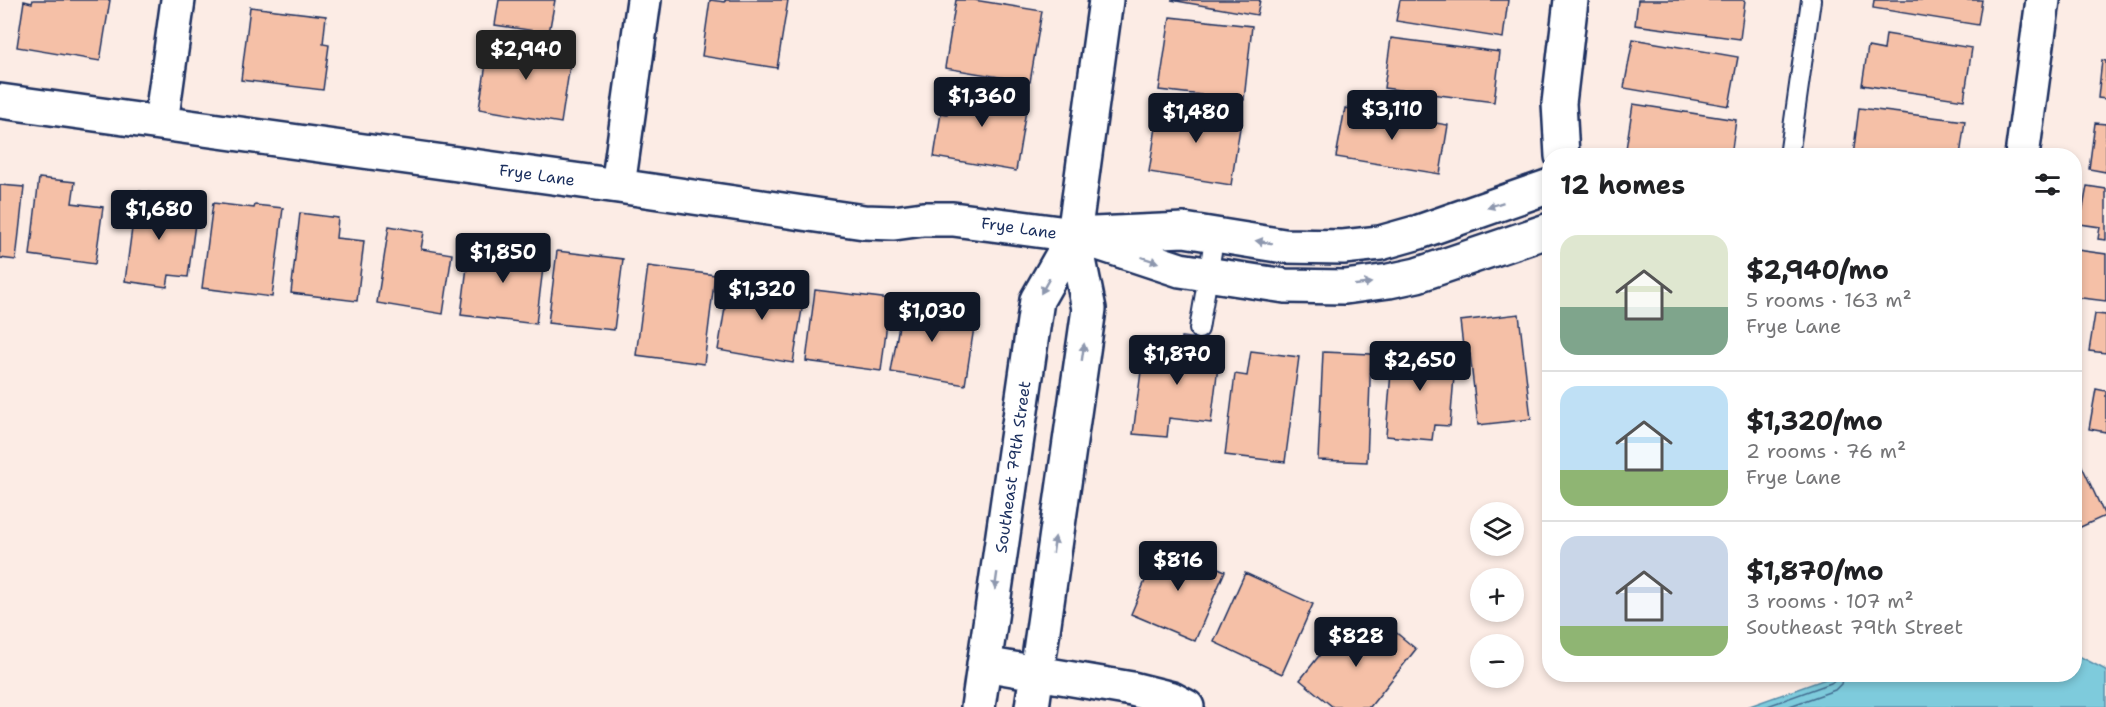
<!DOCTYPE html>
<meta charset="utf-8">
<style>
:root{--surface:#fff;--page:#f2f2f2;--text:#202124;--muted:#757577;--line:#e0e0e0;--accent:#111827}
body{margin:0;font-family:"Shantell Sans",sans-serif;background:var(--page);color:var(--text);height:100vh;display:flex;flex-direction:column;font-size:22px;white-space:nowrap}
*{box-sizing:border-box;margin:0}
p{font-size:20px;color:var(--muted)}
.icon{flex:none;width:33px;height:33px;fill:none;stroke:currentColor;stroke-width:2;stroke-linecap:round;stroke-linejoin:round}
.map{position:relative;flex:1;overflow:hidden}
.side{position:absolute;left:1542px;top:148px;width:540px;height:534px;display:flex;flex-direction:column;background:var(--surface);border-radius:24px;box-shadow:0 3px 9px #0003}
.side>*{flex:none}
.controls{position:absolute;left:1470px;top:502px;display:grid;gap:12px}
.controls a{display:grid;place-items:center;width:54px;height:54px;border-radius:50%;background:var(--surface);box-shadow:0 3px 9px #0003;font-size:30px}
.price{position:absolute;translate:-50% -51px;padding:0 14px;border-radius:6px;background:var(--accent);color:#fff;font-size:20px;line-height:39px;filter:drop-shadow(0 2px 3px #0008)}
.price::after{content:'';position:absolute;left:50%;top:36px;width:18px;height:14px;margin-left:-9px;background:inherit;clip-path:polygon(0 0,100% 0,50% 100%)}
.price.on{background:#222;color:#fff}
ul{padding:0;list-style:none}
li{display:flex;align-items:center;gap:18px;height:150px;padding:0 18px}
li+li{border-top:2px solid var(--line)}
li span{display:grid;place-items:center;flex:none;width:168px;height:120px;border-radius:18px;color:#555}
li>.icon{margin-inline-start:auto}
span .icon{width:72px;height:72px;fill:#fffc;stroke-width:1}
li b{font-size:26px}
h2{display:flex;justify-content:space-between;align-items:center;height:72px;padding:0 18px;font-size:26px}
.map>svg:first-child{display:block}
</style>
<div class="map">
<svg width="2106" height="707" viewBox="0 0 2106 707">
<rect width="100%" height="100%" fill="#fcece5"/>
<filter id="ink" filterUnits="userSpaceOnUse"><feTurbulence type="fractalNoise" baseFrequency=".0167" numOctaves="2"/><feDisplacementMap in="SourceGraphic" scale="12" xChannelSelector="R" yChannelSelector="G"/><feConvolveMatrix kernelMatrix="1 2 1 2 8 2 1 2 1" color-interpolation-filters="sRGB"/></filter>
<g filter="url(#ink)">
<path fill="#7ecbdc" stroke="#568daa" stroke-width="1.5" d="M2075,654L2104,669L2106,672V707H1747L1837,675H2074Z"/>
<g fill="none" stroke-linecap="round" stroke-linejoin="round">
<path stroke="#436d90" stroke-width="1.5" d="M1765,707L1831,683L1835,680L1836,675
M1787,707L1835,690L1841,684L1843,675"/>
</g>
<path fill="#f5c0a7" stroke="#1b2f5e" stroke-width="1.5" d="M33,0H110L100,61L17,47L24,1L32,3Z
M499,0H555L549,33L495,25Z
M710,0L725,2V0H788L777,68L702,56Z
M956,0H974L1042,11L1030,82L945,68Z
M1171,0H1260L1257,15Z
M1400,0H1508L1503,38L1396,21Z
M1638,0H1745L1740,39L1635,25Z
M1874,0H1982L1978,25L1873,8Z
M250,7L326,16L323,44L329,45L323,90L241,80Z
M1170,17L1252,26L1244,100L1159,90Z
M1886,34L1972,48L1964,100L1862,85L1868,47L1884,50Z
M490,38L572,52L561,123L479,109Z
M1391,38L1500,52L1494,102L1384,88Z
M1633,39L1738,57L1729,106L1624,88Z
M2102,60L2106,61V99L2098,98Z
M952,85L1028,98L1016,171L934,157L941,113L947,114Z
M1160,102L1242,115L1231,185L1149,172Z
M1633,104L1736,120L1731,156H1671L1626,149Z
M1345,108L1448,125L1440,174L1336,157Z
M1859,108L1965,121L1960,156H1853Z
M2095,123L2106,124V172L2089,169Z
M39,178L75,182L72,203L103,207L95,264L30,255Z
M0,185L24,187L16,260L0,258Z
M2087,186L2106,189V240L2098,239L2100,227L2080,224Z
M137,191L173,196L171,212L196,216L188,277L169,275L167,287L125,281Z
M213,203L254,208L255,205L283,208L272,297L202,288Z
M300,213L338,218L336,238L364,241L357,301L291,293Z
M389,226L424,232L421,249L452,254L443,314L377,303Z
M470,243L545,252L536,324L461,315Z
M2077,250L2106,254V301L2074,297Z
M557,251L623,259L614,330L548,323Z
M648,266L715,275L704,364L636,355Z
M730,278L805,291L793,363L718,350Z
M815,290L890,299L881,371L806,361Z
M904,296L945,303L943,316L975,321L965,385L891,372Z
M1519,314L1531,419L1478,425L1470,354L1464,355L1460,321Z
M2095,314L2106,315V353L2089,351Z
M1181,337L1221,342L1211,423L1169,418L1167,437L1133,434L1144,348L1179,352Z
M1393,346L1456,352L1450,426L1434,425L1432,440L1386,436Z
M1251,351L1299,357L1285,462L1225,455L1235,374L1247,376Z
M1323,352L1371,354L1367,462L1318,460Z
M2096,389L2106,391V432L2089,429Z
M2081,464L2105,516L2074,530V467Z
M1161,543L1225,571L1195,641L1131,614Z
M1245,573L1313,604L1282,674L1214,642Z
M1345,623L1378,649L1393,630L1416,649L1370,707H1333L1300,680Z"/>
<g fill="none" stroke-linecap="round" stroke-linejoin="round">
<defs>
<path id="service" d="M1789,156L1811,0
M1199,329L1215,234"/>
<path id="minor" d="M0,101L618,186L864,222L894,223L923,219H953L999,225L1074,235L1180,270L1285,286L1345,287L1389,281L1417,275L1550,230
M161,123L178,0
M1562,156L1559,103L1571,0
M2022,156L2043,0
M618,186L644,0
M1094,234L1184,230L1284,246L1343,247L1380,243L1419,232L1550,186
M984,664L1132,689L1172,699L1187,707
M978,707L1037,300L1074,235
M1032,707L1089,309L1074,235L1106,0"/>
</defs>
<use href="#service" stroke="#1b2f5e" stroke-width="22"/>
<use href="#minor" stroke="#1b2f5e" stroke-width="38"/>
<use href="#service" stroke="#fff" stroke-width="18"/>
<use href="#minor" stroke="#fff" stroke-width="33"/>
</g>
<defs><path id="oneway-solid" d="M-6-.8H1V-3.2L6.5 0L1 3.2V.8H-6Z" transform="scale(1.5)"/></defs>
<g fill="#8d97ae">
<use href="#oneway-solid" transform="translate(1495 205) rotate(161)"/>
<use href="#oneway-solid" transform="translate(1264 242) rotate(-171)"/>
<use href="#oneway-solid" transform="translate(1150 260) rotate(18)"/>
<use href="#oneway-solid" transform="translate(1363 284) rotate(-7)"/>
<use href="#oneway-solid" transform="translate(1045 286) rotate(120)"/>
<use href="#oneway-solid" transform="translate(1083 352) rotate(-82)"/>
<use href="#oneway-solid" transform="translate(1054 545) rotate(-82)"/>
<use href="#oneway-solid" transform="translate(996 581) rotate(98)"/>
</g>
</g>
<g text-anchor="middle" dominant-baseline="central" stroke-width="5" stroke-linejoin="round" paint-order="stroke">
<g font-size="16" fill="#1b2f5e" stroke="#fff">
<text transform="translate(537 175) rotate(8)">Frye Lane</text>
<text transform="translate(1019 228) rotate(8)">Frye Lane</text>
<text transform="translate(1013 467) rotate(-82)">Southeast 79th Street</text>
</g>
</g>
</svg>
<div class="controls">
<a><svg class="icon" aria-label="layers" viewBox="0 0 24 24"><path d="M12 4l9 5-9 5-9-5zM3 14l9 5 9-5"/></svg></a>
<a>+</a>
<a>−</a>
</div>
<b class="price on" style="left:526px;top:81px">$2,940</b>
<b class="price" style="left:982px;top:128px">$1,360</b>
<b class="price" style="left:1392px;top:141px">$3,110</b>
<b class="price" style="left:1196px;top:144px">$1,480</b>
<b class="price" style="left:159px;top:241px">$1,680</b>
<b class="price" style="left:503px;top:284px">$1,850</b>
<b class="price" style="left:762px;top:321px">$1,320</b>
<b class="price" style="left:932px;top:343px">$1,030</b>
<b class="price" style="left:1177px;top:386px">$1,870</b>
<b class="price" style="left:1420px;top:392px">$2,650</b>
<b class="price" style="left:1178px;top:592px">$816</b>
<b class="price" style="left:1356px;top:668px">$828</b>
<section class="side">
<h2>12 homes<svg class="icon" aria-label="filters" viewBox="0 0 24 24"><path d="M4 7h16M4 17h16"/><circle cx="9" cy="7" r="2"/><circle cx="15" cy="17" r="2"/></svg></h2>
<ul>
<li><span style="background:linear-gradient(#dfe7d0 60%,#7fa58c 0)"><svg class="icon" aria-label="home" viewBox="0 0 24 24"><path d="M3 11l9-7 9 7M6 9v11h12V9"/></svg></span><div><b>$2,940/mo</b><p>5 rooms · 163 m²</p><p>Frye Lane</p></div></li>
<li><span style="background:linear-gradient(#bfe0f5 70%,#8fb573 0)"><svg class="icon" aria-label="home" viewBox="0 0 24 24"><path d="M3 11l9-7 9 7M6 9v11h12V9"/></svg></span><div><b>$1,320/mo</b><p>2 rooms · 76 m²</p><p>Frye Lane</p></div></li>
<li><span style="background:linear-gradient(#c9d6e8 75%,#8fb573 0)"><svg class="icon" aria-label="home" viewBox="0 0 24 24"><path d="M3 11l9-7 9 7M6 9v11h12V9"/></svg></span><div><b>$1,870/mo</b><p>3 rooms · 107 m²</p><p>Southeast 79th Street</p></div></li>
</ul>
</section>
</div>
